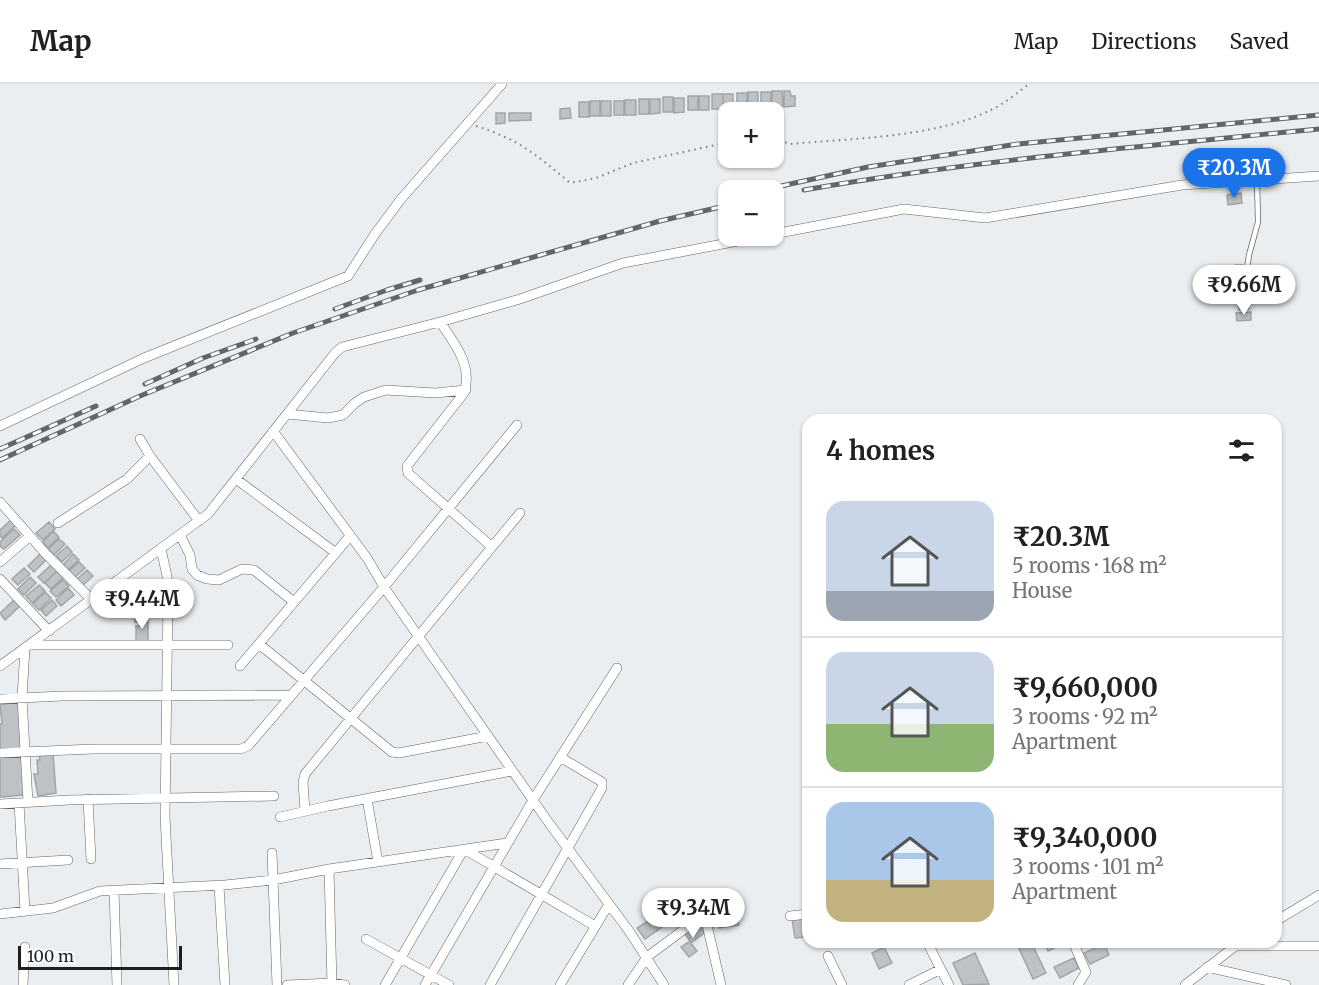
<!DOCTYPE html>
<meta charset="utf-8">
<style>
:root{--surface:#fff;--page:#f6f6f6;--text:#202124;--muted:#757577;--line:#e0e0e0;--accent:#1a73e8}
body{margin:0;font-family:Merriweather,serif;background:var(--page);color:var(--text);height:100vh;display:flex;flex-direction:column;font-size:22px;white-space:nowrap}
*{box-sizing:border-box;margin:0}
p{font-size:20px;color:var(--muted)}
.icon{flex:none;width:33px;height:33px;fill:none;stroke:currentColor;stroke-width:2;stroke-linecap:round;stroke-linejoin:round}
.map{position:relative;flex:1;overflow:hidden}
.details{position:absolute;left:802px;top:330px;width:480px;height:534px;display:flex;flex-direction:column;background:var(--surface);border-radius:18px;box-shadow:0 2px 4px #0004}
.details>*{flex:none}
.fabs{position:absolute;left:718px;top:18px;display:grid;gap:12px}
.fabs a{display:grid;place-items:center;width:66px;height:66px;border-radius:12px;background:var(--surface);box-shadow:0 2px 4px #0004;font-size:30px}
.scale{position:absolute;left:18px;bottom:15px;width:164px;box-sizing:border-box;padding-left:6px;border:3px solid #1e1f21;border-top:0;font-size:16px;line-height:21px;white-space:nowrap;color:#1e1f21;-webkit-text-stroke:4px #f7fbff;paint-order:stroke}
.price{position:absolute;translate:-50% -51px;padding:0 14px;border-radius:21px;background:#fff;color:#222;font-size:20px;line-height:39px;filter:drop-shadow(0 2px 3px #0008)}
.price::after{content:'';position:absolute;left:50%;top:36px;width:18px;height:14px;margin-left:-9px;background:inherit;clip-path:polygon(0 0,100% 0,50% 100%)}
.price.current{background:var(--accent);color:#fff}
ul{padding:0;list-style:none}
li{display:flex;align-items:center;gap:18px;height:150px;padding:0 24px}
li+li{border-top:2px solid var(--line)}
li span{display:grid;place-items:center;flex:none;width:168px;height:120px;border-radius:18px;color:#555}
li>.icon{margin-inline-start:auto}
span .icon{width:72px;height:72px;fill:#fffc;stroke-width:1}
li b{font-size:26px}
h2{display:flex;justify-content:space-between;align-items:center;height:72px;padding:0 24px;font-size:26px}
header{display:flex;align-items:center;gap:36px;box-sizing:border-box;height:84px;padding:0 30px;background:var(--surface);border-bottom:2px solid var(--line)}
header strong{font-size:28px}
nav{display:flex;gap:33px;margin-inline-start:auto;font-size:21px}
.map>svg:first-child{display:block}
</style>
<header>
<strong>Map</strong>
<nav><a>Map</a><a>Directions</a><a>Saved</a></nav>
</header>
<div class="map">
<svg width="1319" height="901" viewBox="0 0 1319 901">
<rect width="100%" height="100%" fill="#eaeef1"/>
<path fill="#bec2c5" stroke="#a0a5a8" stroke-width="1.5" d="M772,7H782L783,22H772Z
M784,7H790L791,12H795V22L784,23Z
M748,8H758V23H748Z
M761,8H771V22H761Z
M737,9H747V24H737Z
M712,10H723V25H712Z
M723,10H733V24L723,25Z
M688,12H698V26H688Z
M699,12H709V26H699Z
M663,13H673V28H663Z
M674,14H684V28L674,29Z
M639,15H649V30H639Z
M650,15H660V29L650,30Z
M625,16H636V31H625Z
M590,17H600V32H590Z
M601,17H611V32H601Z
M614,17H624V31H614Z
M579,18H589V33H579Z
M570,24L571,34L560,35V25Z
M496,29H505V39L496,40Z
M509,29H531V36L509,37Z
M1241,109L1242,119L1228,121L1227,111Z
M1235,181H1242V194L1235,197Z
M1247,209L1249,225L1239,226L1237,210Z
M1251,228V236L1237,237L1236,229Z
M11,436L16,441L2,454L0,452V446Z
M49,438L55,445L43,456L36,449Z
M14,445L20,451L4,465L0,462V458Z
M53,447L59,453L48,464L43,458Z
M59,455L65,460L54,471L48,465Z
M67,462L72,468L62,478L56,472Z
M40,470L46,476L34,488L28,482Z
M73,470L79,476L68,486L63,481Z
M79,478L85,484L74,494L68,488Z
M51,481L57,487L44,499L38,493Z
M24,484L30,490L18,501L12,495Z
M87,486L93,492L82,502L76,496Z
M57,487L63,494L51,505L45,499Z
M30,493L36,499L24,511L18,505Z
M63,496L69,502L56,513L50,507Z
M39,501L45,507L32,519L26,512Z
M68,504L74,511L61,522L56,516Z
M45,508L51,514L39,526L33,520Z
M162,511L164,525L150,526L149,512Z
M15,515L21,521L5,536L0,529Z
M52,516L57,522L46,532L41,526Z
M132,517V532H110V518Z
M135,534H148V558H136V542H140V538H135Z
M19,617L22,665L0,666V640H2L0,621Z
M53,669L56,709L38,712L34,690H38L37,676H40L39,671Z
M0,671H22L24,711L0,713Z
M677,817L684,828L667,840L660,829Z
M737,827L739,841L719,844L717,830Z
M655,833L662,843L645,855L637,844Z
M802,834L805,853L795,854L792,835Z
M701,838L707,847L691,859L697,867L689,873L681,863L690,857L685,850Z
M1016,858H1031L1046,889L1033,895Z
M1043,858H1067L1048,867Z
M1104,860L1109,871L1090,880L1084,869Z
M884,863L892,879L879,885L872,869Z
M975,869L989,900L963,901L953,879Z
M1074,874L1079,884L1060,894L1054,883Z"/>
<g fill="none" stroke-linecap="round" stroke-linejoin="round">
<defs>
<path id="lane" d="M1244,204L1249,171L1258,138L1257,96"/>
<path id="street" d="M774,150L904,125L985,134L1182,101L1319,92
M440,238C455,260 473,282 464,309L407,382L408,389L492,463
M287,330L328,334L343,331L355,319L364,313L386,306L435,309L466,306
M0,342L144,274L348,192L375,150L401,115L502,0
M273,347L367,474L384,503L451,599L549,739L629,847L664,901
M140,355L150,372L199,437
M236,395L336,469
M0,418L45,469L92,516
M58,439L127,395L150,372
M180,451L190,471L192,485L197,491L207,495L219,496L242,485L254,486L294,518
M161,465L167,492L168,514L165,733L174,901
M0,478L30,452
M0,495L49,547
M259,560L392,668L399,669L488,652
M29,561H228
M25,564L22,614L28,718
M0,582L208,430L335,269L342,263L440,238L520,215L623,179L765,152
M240,582L350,452
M0,615L62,612L292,611
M0,669L93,665H241L248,662L384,503L517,341
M88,715L91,775
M367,715L378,778
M19,719L25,827
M0,720L69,716L274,712
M305,727L303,698L305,690L520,429
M280,733L328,722L512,687
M272,769L277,901
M0,780L68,776
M329,785L332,901
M219,802L225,901
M114,806L117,901
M0,830L53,824L100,807L225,801L273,796L329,785L507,759
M790,832L808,830
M1276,837L1319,811
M366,855L449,901
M927,858L949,901
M1073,858L1086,888L1078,901
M1234,862H1319
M828,872L842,901
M1207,883L1286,901
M23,901L25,863
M287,901L332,899L345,901
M385,901L464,765L595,842
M425,901L533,716L617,584
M490,901L602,704V698L560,673
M560,901L609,820
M628,901L647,873L698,835H703L707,841L721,901
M909,901L941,885
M1185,901L1238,860"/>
</defs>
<use href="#lane" stroke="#626669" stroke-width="6"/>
<use href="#street" stroke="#626669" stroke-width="10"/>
<path stroke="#7a7c7f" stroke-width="2" stroke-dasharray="1.5 4.5" stroke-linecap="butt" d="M476,42C518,55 537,71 570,99L596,94L633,79L729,58
M774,54L790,60C854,54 933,54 991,26C1004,20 1017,9 1029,0"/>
<use href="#lane" stroke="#fff" stroke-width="4.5"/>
<use href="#street" stroke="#fff" stroke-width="9"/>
<defs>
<path id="rail" d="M763,106L868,83L1018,60L1319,31
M804,106C974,76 1147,62 1319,45
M335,225L387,206L420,196
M145,300L203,274L256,255
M0,365L96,322
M0,376L140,312L293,249L418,206L660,137L729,121"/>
</defs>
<use href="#rail" stroke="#636567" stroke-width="5"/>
<use href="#rail" stroke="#f7fbff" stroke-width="3" stroke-dasharray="9" stroke-linecap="butt"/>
</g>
</svg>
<div class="fabs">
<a>+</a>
<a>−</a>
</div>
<div class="scale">100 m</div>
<b class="price current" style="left:1234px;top:115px">₹20.3M</b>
<b class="price" style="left:1244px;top:232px">₹9.66M</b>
<b class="price" style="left:142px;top:546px">₹9.44M</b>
<b class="price" style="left:693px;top:855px">₹9.34M</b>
<section class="details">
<h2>4 homes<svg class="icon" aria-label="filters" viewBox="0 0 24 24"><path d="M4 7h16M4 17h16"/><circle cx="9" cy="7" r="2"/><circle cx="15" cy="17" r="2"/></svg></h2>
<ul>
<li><span style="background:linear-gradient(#c9d6e8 75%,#9aa5b1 0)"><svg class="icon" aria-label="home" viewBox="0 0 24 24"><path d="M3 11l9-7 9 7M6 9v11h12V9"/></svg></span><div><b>₹20.3M</b><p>5 rooms · 168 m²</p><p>House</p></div></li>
<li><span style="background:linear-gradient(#c9d6e8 60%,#8fb573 0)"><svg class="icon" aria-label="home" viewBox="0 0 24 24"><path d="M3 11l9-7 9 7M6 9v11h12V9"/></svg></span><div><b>₹9,660,000</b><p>3 rooms · 92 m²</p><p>Apartment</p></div></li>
<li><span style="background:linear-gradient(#a9c7e8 65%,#c2b280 0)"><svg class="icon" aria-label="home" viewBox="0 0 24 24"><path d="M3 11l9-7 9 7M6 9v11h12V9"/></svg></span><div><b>₹9,340,000</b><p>3 rooms · 101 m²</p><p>Apartment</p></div></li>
</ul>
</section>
</div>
